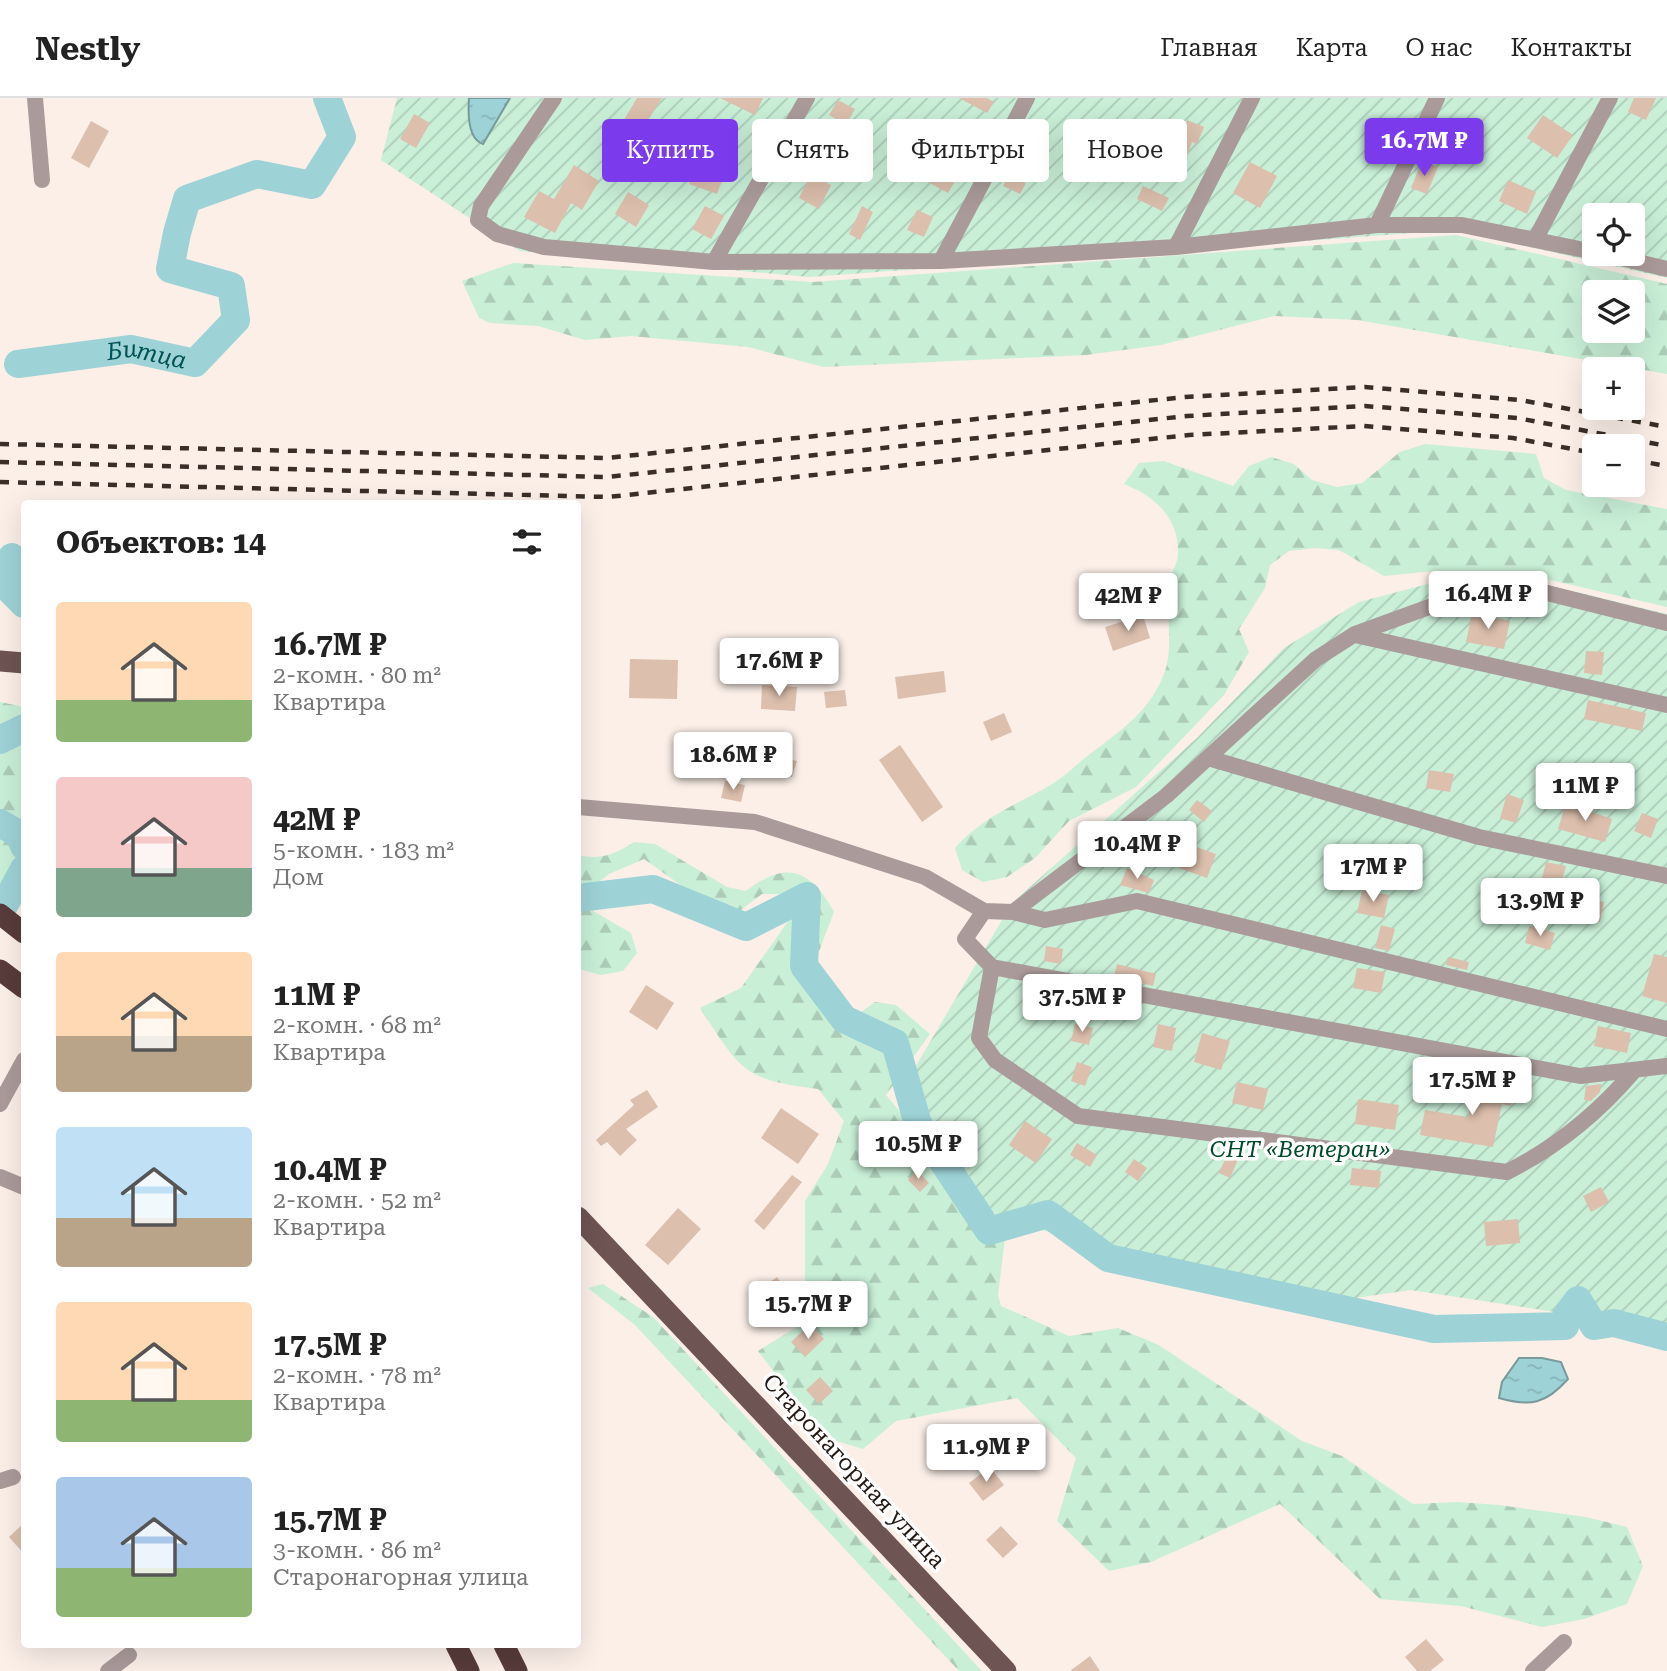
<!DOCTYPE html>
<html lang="ru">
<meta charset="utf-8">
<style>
:root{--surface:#fff;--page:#f2f2f2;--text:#222;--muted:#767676;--line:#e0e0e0;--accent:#7c3aed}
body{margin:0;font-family:"Roboto Serif",serif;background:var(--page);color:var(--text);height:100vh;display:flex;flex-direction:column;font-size:26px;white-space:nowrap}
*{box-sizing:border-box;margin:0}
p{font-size:23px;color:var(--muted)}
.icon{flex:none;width:38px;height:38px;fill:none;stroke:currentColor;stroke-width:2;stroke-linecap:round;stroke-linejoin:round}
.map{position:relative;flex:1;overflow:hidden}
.drawer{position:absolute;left:21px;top:402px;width:560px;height:1148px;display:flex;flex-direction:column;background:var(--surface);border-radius:7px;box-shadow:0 7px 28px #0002}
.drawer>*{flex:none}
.hud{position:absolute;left:602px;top:21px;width:665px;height:63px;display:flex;gap:14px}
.buttons{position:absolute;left:1582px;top:105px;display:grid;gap:14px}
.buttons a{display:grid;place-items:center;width:63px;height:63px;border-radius:7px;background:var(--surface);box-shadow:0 7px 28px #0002;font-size:35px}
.price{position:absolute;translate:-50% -60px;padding:0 16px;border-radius:7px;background:#fff;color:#222;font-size:23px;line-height:46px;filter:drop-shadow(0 2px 4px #0008)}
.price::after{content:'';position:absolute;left:50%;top:42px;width:21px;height:16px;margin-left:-10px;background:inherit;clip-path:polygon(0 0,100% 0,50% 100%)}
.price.current{background:var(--accent);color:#fff}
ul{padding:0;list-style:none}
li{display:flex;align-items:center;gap:21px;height:175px;padding:0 35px}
li span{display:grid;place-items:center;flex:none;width:196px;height:140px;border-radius:7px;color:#555}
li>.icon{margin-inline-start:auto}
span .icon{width:84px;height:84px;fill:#fffc;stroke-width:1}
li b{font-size:30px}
h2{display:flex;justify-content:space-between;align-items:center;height:84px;padding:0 35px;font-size:30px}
.chip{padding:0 24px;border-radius:7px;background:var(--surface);box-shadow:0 7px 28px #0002;font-size:24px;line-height:63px}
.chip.current{background:var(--accent);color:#fff}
header{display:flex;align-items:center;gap:42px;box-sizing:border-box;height:98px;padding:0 35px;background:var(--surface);border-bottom:2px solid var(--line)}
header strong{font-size:33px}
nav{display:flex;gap:38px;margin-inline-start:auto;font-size:24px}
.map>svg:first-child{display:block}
</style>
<header>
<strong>Nestly</strong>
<nav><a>Главная</a><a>Карта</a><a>О нас</a><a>Контакты</a></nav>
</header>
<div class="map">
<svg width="1667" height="1573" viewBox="0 0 1667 1573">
<defs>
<pattern id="forest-firs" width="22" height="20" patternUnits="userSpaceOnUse" patternTransform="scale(1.75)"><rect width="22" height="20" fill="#c9efd7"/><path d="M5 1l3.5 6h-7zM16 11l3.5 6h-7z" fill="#acccb8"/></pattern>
<pattern id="garden-furrows" width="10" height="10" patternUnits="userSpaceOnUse" patternTransform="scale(1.75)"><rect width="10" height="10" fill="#c9efd7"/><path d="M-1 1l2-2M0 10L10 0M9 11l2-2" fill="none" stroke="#acccb8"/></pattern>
<pattern id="water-ripples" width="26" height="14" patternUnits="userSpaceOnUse" patternTransform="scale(1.75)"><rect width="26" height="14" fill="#9dd2d6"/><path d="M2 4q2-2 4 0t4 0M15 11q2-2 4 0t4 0" fill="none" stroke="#87b4b7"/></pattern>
</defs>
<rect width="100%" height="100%" fill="#fbefe8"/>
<path fill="url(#forest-firs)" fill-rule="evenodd" d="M1456,137L1667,186V276L1357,222L1274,218L1161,247L1086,257L823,269L748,249L631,238L585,242L538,228L490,225L479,220L462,183L513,165L813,184ZM1594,194H1633V233H1594Z
M1425,346L1536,356L1544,380L1566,392L1667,411V509L1533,478L1434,473L1384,478L1339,452L1315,450L1289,453L1270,467L1265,490L1239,531L1249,554L1224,597L1136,689L1069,723L1035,760L1007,779L983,784L962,772L955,750C985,717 1015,708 1052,686C1067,677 1080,663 1094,653C1123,631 1150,612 1164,576C1175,550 1164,511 1170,481C1172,473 1178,464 1178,456C1179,419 1154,398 1124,386L1139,365L1164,363L1233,388L1249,368L1271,359L1294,366L1312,382L1337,389L1362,385L1400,354Z
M0,604L24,609V804L0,785Z
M634,744L655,746L727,789L746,793C787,762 810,771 834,814C819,856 802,875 835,914L857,917L875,904L896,907L930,936L886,997L1005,1140L998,1197L1001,1208L1069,1238L1118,1230L1159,1247L1302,1343L1342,1358L1413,1406L1457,1404L1499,1407L1586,1419L1627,1429L1643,1468L1627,1506L1584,1521L1542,1529L1461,1508L1380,1501L1280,1406L1151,1464L1109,1473L1057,1423L1076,1360L1017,1300L896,1323L863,1351L823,1339L758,1253L795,1230L805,1189V1103L828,1066L844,1023L818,991C742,982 740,971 700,910L741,890L791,819L790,796H762L737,815L696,798L644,761L609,776L588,793L593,813L631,835L637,855L623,873L601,877L578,871V757C600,762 614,757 634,744Z
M603,1186L653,1219L982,1573H959L635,1227L588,1190Z"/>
<path fill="url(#garden-furrows)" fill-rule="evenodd" d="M397,0H1667V180L1454,132L809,179L520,153L381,62ZM1594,117H1633V156H1594Z
M1443,482H1527L1667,516V1231L1411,1192L1286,1210L996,1117L897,1000L1012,805L1197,640L1284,550L1359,504Z"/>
<path fill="url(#water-ripples)" stroke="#789a9b" stroke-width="2" d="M469,0H510L483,46C467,41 468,14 469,0Z
M1519,1260H1542L1561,1264L1568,1281C1546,1306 1530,1309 1499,1300L1502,1284Z"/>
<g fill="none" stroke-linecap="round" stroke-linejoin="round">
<g stroke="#9dd2d6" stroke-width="28">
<path id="s1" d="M18,266L131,251L195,265L236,222L231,188L170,171L177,135L187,101L257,76L312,87L342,39L327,0"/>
<path d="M12,459L7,489L24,506"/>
<path d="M0,642L24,630"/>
<path d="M0,725L19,736L24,748"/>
<path d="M578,800L653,791L746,829L807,798L804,868L844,921L895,945L918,1026L989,1133L1048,1116L1108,1160L1434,1231L1565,1228L1566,1218L1578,1202L1594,1228L1614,1225L1667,1239"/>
<path d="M0,815L24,771"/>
</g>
</g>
<path fill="#dcbfad" d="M637,0H662L638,38L621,27Z
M720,0H763L755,17Z
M959,0H987L994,4L987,15Z
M1634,0H1656L1646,22L1628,14Z
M838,2L855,11L846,27L829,17Z
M414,16L430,25L416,50L400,41Z
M1543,17L1573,37L1557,60L1527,40Z
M1187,22L1204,29L1197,46L1192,44L1182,72L1168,67Z
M91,23L109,33L89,70L71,60Z
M945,28L959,34L951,51L937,44Z
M805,31L827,43L818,60L796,47Z
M1459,34L1473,42L1461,62L1448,55Z
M704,48L731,59L717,96L689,86Z
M1422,63L1438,69L1427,96L1411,90Z
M1250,64L1277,78L1260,110L1233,95Z
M574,67L599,83L582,112L571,105L555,135L524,119L539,93L554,101Z
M935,68L957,80L948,95L926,83Z
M810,77L831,87L819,111L799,100Z
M1009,77L1026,85L1020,96L1003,88Z
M1508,82L1536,94L1527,116L1499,103Z
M1143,88L1169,100L1162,113L1137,101Z
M628,94L649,107L636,129L615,116Z
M705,108L724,118L711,141L692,131Z
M862,108L873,114L860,142L849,136Z
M917,112L933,119L924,139L907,132Z
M1472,515L1510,523L1504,551L1466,544Z
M1143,517L1150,540L1113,553L1105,529Z
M1586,553L1604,554L1602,577L1584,575Z
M630,561L678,562L677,601L629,600Z
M944,573L946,594L898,601L895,579Z
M762,587L797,589L795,613L761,611Z
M845,592L847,608L826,610L824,594Z
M1588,602L1646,615L1642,633L1584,621Z
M1004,615L1012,634L991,643L983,624Z
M900,647L943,709L922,724L879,662Z
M784,660L797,663L792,679L780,676Z
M1429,672L1454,676L1450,694L1426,690Z
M725,683L745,687L741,704L721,700Z
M1507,696L1524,702L1516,725L1500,720Z
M1197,702L1212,713L1204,724L1189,712Z
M1566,705L1612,721L1605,744L1558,731Z
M1642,715L1658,721L1651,740L1634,733Z
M1188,746L1216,756L1207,780L1179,770Z
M1546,764L1566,768L1561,786L1542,780Z
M1127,770L1154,782L1149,795L1120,787Z
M1498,787L1521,792L1517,812L1494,807Z
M1362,792L1389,797L1384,820L1357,815Z
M1589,801L1604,804L1600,824L1585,821Z
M1381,827L1395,831L1389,853L1375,850Z
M1529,828L1555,835L1550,852L1525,845Z
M1046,848L1063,851L1061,866L1044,863Z
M1654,856L1667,859V905L1642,898Z
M1448,859L1469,864L1467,872L1446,867Z
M1117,866L1156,876L1153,888L1114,878Z
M1357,870L1385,874L1381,895L1353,890Z
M646,887L674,905L657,932L629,914Z
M1075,926L1093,930L1089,947L1071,943Z
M1158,926L1176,930L1172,953L1153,949Z
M1598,928L1631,935L1627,955L1594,948Z
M1202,935L1230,943L1221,972L1194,964Z
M1077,964L1092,969L1085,988L1071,983Z
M1473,982L1514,988L1511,1008L1502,1006L1493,1049L1420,1037L1425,1012L1468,1019Z
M1237,984L1268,991L1263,1012L1232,1005Z
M1601,986L1600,994L1591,1003L1584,1002L1586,988Z
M647,992L658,1009L626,1031L637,1042L620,1058L607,1044L601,1048L596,1042L634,1007L630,1002Z
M1358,1001L1399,1007L1395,1032L1355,1026Z
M781,1010L819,1036L798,1066L761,1040Z
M1025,1023L1052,1041L1036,1065L1009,1047Z
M1077,1045L1097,1057L1090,1069L1070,1057Z
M1231,1048L1243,1050L1230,1080L1219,1075Z
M1134,1061L1147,1070L1138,1083L1125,1074Z
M1352,1070L1381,1073L1379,1090L1350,1087Z
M917,1072L929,1085L920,1094L908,1082Z
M792,1077L802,1084L764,1132L754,1123Z
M1601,1089L1609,1104L1591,1114L1583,1098Z
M678,1110L701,1131L668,1167L645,1147Z
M1518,1121L1520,1145L1486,1148L1484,1124Z
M777,1179L789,1196L770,1210L758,1193Z
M810,1226L824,1241L805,1259L791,1244Z
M820,1279L833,1293L819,1306L806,1292Z
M990,1369L1004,1387L983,1403L969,1385Z
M24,1425V1456L9,1439Z
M1001,1428L1018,1446L1003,1460L986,1442Z
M1426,1541L1444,1562L1430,1573H1417L1405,1559Z
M1090,1558L1100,1573H1070Z"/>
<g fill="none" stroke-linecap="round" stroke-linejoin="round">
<path stroke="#aa9b9a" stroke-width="16" d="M35,0L42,82
M554,0L481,108L478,122L497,136L544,149L714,164L941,163L1176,149L1377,127H1462L1594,154
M1377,127L1437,0
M1536,140L1610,0
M1176,149L1252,0
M1604,156L1667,171
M941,163L1027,0
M714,164L807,0
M1355,537L1667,607
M1208,660L1479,739L1667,778
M578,709L755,724L925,779L984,813L1013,814L1166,698L1316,561L1355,536L1451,501L1527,490L1667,525
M984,813L965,841L992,869L1580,978L1667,968
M1013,814L1045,822L1137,803L1667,931
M992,869L979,940L995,962L1078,1018L1507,1074C1555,1050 1597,1016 1633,974
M0,1006L24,962
M0,1079L24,1089
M0,1383L13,1379
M108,1573L129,1557
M1533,1573L1564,1544"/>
<path stroke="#6e5453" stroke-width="21" d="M0,563L24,565
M578,1119L1006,1573"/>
<path stroke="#583b3b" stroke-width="21" d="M0,816L24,835
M0,872L24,890
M456,1547L469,1573
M504,1547L517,1573"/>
<path stroke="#392e28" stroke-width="4.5" stroke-dasharray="9 9" stroke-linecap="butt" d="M0,346L607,360L1185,299L1365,289L1520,302L1667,329
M1633,362L1667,368
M0,364L607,379L1187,318L1365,308L1517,320L1667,348
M0,384L608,399L1189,337L1364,328L1513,340L1594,355"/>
</g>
<g text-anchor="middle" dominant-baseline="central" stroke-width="7" stroke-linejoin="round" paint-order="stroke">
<g font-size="23" font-style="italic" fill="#014a2c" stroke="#fff">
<text x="1300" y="1051">СНТ «Ветеран»</text>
</g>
<g font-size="23" fill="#231812" stroke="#fff">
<text transform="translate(854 1373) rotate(47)">Старонагорная улица</text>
</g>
<g font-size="24" font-style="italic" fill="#005156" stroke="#fff">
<text stroke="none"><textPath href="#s1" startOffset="130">Битца</textPath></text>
</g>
</g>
</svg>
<div class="buttons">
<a><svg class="icon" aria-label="locate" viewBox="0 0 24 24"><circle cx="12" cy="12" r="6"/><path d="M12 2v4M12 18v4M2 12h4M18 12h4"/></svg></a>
<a><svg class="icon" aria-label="layers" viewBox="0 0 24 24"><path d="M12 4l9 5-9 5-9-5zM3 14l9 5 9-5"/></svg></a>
<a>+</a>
<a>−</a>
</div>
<b class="price current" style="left:1424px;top:80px">16.7M ₽</b>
<b class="price" style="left:1488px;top:533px">16.4M ₽</b>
<b class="price" style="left:1128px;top:535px">42M ₽</b>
<b class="price" style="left:779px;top:600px">17.6M ₽</b>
<b class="price" style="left:733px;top:694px">18.6M ₽</b>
<b class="price" style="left:1585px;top:725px">11M ₽</b>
<b class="price" style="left:1137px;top:783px">10.4M ₽</b>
<b class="price" style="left:1373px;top:806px">17M ₽</b>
<b class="price" style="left:1540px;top:840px">13.9M ₽</b>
<b class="price" style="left:1082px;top:936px">37.5M ₽</b>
<b class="price" style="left:1472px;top:1019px">17.5M ₽</b>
<b class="price" style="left:918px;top:1083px">10.5M ₽</b>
<b class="price" style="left:808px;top:1243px">15.7M ₽</b>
<b class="price" style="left:986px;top:1386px">11.9M ₽</b>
<div class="hud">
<a class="chip current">Купить</a>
<a class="chip">Снять</a>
<a class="chip">Фильтры</a>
<a class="chip">Новое</a>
</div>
<section class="drawer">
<h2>Объектов: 14<svg class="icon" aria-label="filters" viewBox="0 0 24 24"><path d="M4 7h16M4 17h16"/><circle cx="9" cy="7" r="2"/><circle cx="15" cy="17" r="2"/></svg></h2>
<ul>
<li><span style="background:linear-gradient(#ffd9b3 70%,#8fb573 0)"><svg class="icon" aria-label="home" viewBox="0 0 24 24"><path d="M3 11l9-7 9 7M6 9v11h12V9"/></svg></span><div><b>16.7M ₽</b><p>2-комн. · 80 m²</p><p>Квартира</p></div></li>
<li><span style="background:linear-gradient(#f6c9c9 65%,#7fa58c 0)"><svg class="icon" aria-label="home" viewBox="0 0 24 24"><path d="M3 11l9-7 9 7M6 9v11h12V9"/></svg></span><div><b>42M ₽</b><p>5-комн. · 183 m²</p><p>Дом</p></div></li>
<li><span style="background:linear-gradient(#ffd9b3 60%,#b9a48a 0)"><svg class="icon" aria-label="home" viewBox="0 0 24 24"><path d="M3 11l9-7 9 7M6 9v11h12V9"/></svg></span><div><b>11M ₽</b><p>2-комн. · 68 m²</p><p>Квартира</p></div></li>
<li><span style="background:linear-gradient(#bfe0f5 65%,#b9a48a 0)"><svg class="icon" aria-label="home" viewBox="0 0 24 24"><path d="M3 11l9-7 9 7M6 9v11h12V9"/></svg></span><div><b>10.4M ₽</b><p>2-комн. · 52 m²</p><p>Квартира</p></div></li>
<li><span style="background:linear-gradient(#ffd9b3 70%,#8fb573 0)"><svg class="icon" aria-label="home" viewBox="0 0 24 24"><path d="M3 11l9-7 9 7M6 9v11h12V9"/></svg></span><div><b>17.5M ₽</b><p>2-комн. · 78 m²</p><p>Квартира</p></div></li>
<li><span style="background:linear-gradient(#a9c7e8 65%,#8fb573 0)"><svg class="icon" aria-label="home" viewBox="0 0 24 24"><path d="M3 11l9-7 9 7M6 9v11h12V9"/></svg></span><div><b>15.7M ₽</b><p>3-комн. · 86 m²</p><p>Старонагорная улица</p></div></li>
</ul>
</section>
</div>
